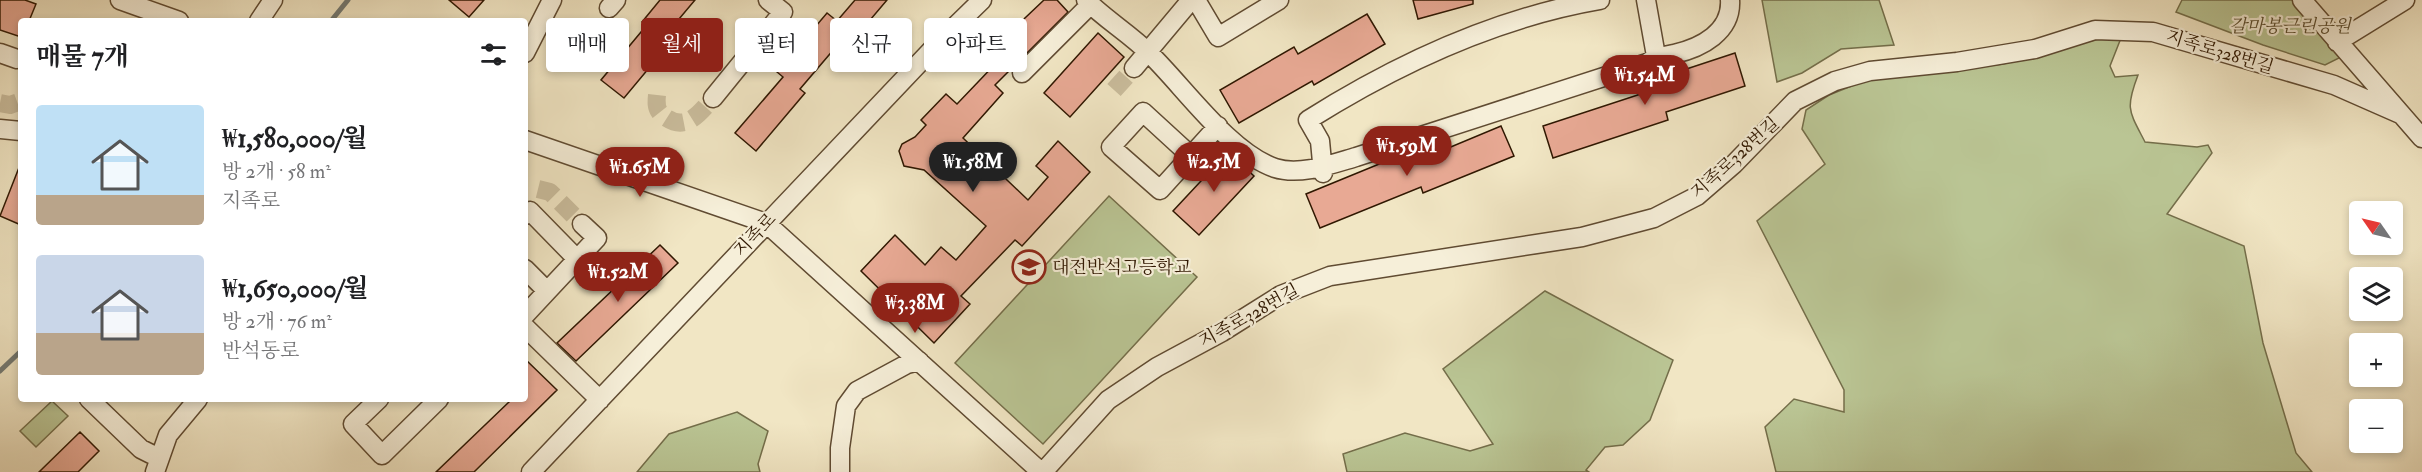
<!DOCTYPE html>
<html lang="ko">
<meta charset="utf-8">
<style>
:root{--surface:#fff;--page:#f6f6f6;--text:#202124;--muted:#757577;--accent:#8f2418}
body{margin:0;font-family:"IM FELL Double Pica","Noto Serif KR",serif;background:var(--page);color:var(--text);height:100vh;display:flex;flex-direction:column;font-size:22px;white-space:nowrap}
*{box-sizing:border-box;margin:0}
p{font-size:20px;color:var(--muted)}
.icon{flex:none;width:33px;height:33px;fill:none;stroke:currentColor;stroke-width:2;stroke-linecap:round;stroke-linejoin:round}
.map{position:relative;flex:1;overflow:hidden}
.sheet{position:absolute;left:18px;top:18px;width:510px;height:384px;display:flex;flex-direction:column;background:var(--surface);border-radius:6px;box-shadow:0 3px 9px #0003}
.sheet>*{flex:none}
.banner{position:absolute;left:546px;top:18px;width:570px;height:54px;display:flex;gap:12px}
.needle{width:39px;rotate:304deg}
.tools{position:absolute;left:2349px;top:201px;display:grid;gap:12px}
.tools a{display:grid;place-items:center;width:54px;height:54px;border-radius:6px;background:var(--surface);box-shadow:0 3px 9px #0003;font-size:30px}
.price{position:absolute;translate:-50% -51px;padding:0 14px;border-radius:21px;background:var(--accent);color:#fff;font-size:20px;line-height:39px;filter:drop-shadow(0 2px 3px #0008)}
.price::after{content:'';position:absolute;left:50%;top:36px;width:18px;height:14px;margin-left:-9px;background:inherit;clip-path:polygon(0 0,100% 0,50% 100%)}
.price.current{background:#222;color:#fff}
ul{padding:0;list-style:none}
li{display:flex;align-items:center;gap:18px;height:150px;padding:0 18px}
li span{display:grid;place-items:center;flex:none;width:168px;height:120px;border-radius:6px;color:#555}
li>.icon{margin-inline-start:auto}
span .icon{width:72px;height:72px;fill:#fffc;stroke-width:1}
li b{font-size:26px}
h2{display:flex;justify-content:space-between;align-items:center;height:72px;padding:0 18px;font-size:26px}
.chip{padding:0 21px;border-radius:6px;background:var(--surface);box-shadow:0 3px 9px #0003;font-size:21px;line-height:54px}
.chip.current{background:var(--accent);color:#fff}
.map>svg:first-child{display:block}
</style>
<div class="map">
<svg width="2422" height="472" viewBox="0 0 2422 472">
<rect width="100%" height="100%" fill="#f1e6c4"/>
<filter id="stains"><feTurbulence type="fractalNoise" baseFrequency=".00333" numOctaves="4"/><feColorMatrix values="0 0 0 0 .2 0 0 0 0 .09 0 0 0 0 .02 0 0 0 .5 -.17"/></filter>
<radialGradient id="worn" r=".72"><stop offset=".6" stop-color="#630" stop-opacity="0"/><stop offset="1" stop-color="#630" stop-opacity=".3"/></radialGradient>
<path fill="#bac594" stroke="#746e4a" stroke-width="1.5" d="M1762,0H1879L1894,45L1841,49L1802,73L1777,82Z
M2182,0H2302L2349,53L2325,65L2263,45L2176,12Z
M2102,38H2121L2110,66L2115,77L2138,75C2125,109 2129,111 2145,142L2197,147L2208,145L2212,153L2167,214L2244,246L2263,343L2296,453L2312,472H1776L1765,427L1794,399L1844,412V390L1757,221L1825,164L1802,129L1806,110L1829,95L1864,81L2003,64Z
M1109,196L1197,277L1043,444L955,363Z
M1545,291L1673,360L1650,420L1623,445L1605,447L1586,470L1589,472H1347L1343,454L1405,433L1470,451L1493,444L1443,369Z
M52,401L68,416L36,447L20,431Z
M737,412L768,431L758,464L760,472H637L669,434Z"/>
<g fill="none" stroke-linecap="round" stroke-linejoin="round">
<path stroke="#737a74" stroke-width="5" d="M331,21L348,0
M0,371L21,351"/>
</g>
<path fill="#e8a994" stroke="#2f1701" stroke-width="1.5" d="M0,0H25L36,4L29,21H21V37L0,30Z
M449,0H484L469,17Z
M660,0H695L663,38L669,44L624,98L601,80L646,26L642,22Z
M855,0H887L865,26L858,21L800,89L805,93L756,151L735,133L783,77L777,72L827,13L837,21Z
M1044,0H1057L1068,12L995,85L1003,93L963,138L1028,200L1048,177L1036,166L1058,141L1090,172L1022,246L1015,240L961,296L970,304L934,343L861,271L895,235L925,265L941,247L956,260L986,226L924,170L904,166L899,151L902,144L915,137L926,125L921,120L946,94L957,104L1000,59L991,50Z
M1413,0H1473V4L1418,19Z
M1367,14L1385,44L1314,85L1312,81L1239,123L1220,90L1294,47L1298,54Z
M1098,33L1124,57L1070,117L1044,93Z
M1735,53L1745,86L1666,112L1668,120L1553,158L1543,126L1656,89L1653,80Z
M1501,126L1514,156L1423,193L1421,187L1320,228L1306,194L1406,153L1410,164Z
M1228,152L1254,176L1199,235L1173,211Z
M20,165H21V225L0,216Z
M660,245L678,263L576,361L557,343Z
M525,359L557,390L474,472H436L512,399H525Z
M80,432L99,451L78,472H39Z"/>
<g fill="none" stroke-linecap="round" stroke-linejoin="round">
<path stroke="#cabd9d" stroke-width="18" stroke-dasharray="18 9" stroke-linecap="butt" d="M1114,90L1134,68
M657,95C656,105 656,111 665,117C686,132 699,114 713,98
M0,103L10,105L21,101
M538,189L550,192L582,224"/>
<defs>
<path id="minor" d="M120,0L179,21
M1086,0C1106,20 1130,34 1150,54C1184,87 1230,153 1275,168C1300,176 1332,164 1356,157L1647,63C1656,56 1663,57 1674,54C1701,48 1732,32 1730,0
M1196,0L1218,37L1279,0
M1646,0L1656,56
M2302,0L2422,138
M609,8L616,0
M259,21L273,0
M2337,42L2405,0
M0,53L17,59
M525,53L552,0
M1134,68L1191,0
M1022,73L1091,4
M713,98L783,12L768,0
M0,129L21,131
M525,140L766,223L1041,472
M1191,156L1143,112L1111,147L1160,190L1218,126
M1323,173L1320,141L1308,120C1397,64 1495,18 1600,0
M525,215L530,211L577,259
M525,269L547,291
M525,315L597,238L582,224
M525,327L600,400
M89,399L141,449L159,458
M379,399L353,424L382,455L439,399
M155,472L168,435L198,399
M531,472L942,39L982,0
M840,472V448L846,406L857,391L907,364L919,361
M1043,472L1108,400L1157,367L1222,332L1281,295L1330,276L1582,237L1654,218L1697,196L1734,164L1795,101L1835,81L1870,71L1957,62L2035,49L2095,30L2153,32L2334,85L2400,114"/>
</defs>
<use href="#minor" stroke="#604b32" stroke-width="21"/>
<use href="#minor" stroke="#f6efd9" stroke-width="18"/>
</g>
<defs>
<symbol id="school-ring" viewBox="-11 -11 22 22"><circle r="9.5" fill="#f6efd9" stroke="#8f2418" stroke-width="1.5"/><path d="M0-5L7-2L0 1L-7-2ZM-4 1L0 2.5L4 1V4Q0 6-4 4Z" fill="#8f2418"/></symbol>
</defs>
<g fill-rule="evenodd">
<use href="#school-ring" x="1010" y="248" width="38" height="38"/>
</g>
<g text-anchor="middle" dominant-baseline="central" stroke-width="4.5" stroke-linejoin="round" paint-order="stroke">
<g font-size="18" font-style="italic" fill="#594b2d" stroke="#f6efd9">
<text x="2290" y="26">갈마봉근린공원</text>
</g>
<g font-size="18" fill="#2f1701" stroke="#f6efd9">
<text transform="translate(2220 52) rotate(17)">지족로328번길</text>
<text transform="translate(1735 158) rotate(-42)">지족로328번길</text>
<text transform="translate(755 235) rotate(-47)">지족로</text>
<text transform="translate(1249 316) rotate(-29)">지족로328번길</text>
</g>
<g font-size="18" fill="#2f1701" stroke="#f6efd9" text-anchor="start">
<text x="1052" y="267">대전반석고등학교</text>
</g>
</g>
<rect width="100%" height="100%" filter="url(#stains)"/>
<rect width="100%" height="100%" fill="url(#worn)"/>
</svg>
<div class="tools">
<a><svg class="needle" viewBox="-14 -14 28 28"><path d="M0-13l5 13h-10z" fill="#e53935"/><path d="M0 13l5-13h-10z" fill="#757577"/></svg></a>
<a><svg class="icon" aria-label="layers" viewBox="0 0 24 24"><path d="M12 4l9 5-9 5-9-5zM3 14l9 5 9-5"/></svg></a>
<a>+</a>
<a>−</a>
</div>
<b class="price" style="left:1645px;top:106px">₩1.54M</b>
<b class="price" style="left:1407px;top:177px">₩1.59M</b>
<b class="price current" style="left:973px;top:193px">₩1.58M</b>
<b class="price" style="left:1214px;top:193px">₩2.5M</b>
<b class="price" style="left:640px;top:198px">₩1.65M</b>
<b class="price" style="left:618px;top:303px">₩1.52M</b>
<b class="price" style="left:915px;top:334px">₩3.38M</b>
<div class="banner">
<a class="chip">매매</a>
<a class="chip current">월세</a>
<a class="chip">필터</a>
<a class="chip">신규</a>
<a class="chip">아파트</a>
</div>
<section class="sheet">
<h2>매물 7개<svg class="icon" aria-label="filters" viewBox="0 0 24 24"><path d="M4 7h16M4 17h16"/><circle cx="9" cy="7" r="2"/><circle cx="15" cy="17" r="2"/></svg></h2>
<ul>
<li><span style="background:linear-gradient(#bfe0f5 75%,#b9a48a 0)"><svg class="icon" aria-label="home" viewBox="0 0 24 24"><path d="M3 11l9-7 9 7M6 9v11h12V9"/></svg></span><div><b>₩1,580,000/월</b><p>방 2개 · 58 m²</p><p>지족로</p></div></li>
<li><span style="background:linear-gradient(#c9d6e8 65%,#b9a48a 0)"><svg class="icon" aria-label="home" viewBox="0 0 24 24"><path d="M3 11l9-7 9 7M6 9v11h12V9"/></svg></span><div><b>₩1,650,000/월</b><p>방 2개 · 76 m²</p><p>반석동로</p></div></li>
</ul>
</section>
</div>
